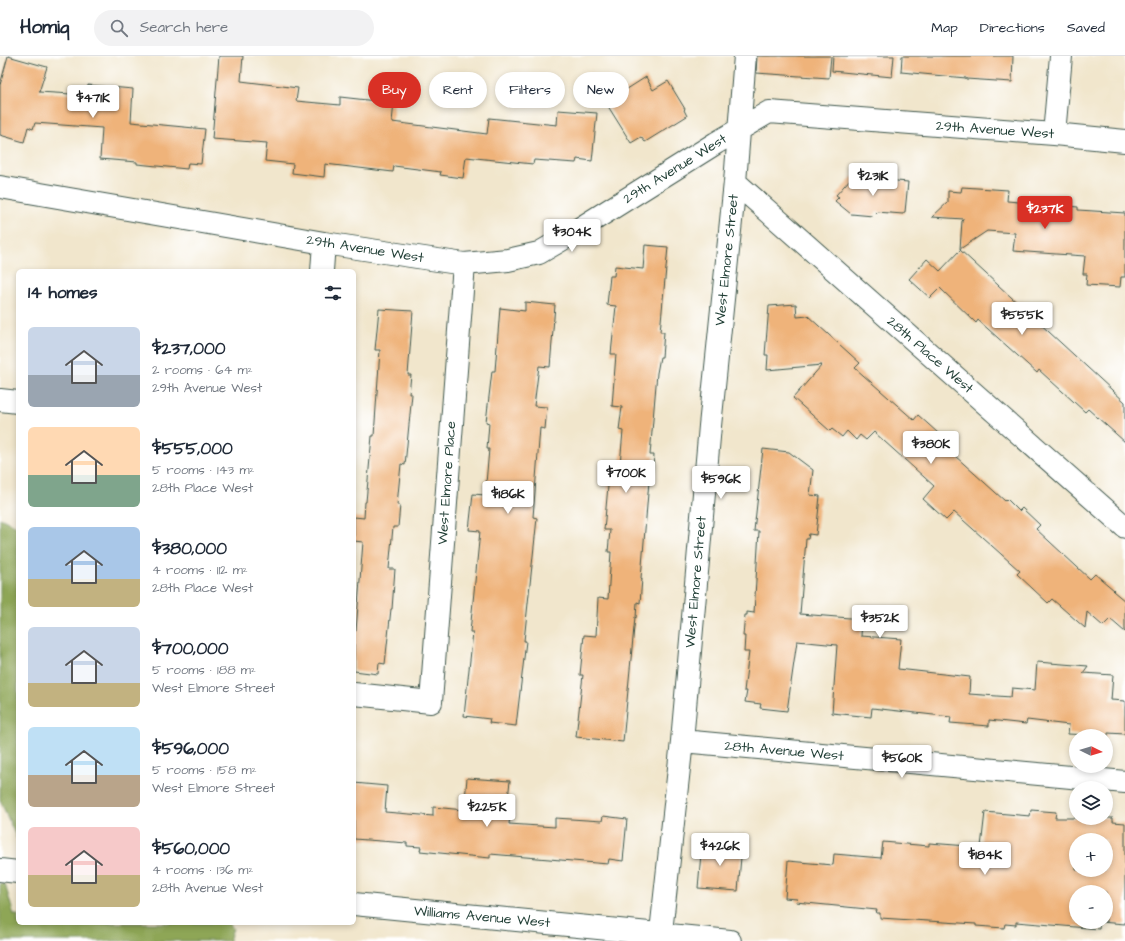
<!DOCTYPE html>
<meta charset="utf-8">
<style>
:root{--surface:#fff;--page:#f2f2f3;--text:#1f2937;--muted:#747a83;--line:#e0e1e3;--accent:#d93025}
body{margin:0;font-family:"Architects Daughter",sans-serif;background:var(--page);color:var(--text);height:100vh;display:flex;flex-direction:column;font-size:15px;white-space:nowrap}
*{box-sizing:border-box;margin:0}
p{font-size:13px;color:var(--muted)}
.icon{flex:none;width:22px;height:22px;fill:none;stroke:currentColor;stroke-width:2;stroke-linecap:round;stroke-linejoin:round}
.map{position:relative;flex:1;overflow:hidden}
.side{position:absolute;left:16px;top:213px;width:340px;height:656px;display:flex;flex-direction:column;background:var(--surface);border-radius:6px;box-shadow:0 2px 6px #0003}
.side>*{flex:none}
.guide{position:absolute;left:368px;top:16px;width:380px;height:36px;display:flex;gap:8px}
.needle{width:26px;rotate:95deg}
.buttons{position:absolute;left:1069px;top:673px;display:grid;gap:8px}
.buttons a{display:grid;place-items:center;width:44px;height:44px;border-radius:50%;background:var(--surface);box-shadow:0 2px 6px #0003;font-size:20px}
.price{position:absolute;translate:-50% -34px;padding:0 9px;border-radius:4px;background:#fff;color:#222;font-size:13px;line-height:26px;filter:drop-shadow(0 1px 2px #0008)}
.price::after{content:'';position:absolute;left:50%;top:24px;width:12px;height:9px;margin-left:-6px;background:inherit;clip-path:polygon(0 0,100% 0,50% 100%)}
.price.on{background:var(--accent);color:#fff}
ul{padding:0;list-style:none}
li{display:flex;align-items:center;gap:12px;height:100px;padding:0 12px}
li span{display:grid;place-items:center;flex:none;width:112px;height:80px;border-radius:6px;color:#555}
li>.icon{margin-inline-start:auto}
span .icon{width:48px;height:48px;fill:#fffc;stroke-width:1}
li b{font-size:17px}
h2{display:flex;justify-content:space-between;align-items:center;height:48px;padding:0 12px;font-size:17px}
.tag{padding:0 14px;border-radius:18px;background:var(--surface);box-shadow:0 2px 6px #0003;font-size:14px;line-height:36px}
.tag.on{background:var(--accent);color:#fff}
header{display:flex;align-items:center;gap:24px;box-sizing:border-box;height:56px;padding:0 20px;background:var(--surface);border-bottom:1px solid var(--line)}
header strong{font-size:19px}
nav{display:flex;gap:22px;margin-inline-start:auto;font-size:14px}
.search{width:280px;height:36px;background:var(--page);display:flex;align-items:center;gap:10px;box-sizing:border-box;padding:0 14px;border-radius:22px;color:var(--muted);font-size:15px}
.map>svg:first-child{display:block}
</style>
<header>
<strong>Homiq</strong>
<div class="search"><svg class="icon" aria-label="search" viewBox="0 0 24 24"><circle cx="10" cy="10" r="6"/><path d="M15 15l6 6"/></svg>Search here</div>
<nav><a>Map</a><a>Directions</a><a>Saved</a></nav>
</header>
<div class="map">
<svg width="1125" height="885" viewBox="0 0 1125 885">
<rect width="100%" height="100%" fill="#fff"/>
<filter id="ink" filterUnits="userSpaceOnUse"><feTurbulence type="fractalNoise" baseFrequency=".025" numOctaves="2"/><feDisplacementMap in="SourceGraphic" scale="8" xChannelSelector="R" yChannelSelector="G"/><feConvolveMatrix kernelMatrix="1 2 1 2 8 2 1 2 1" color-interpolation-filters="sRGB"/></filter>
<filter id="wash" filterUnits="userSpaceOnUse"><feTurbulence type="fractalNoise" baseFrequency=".012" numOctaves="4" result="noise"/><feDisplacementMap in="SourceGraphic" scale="16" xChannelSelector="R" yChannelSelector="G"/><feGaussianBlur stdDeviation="0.9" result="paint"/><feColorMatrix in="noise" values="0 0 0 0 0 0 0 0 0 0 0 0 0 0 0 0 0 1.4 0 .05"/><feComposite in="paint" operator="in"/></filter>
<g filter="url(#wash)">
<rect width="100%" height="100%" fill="#f1e6cc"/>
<path fill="#8ea656" stroke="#567245" d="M0,462L18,471V782L17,783L0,744Z
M0,827L5,828L14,859H18V867H228L233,872L229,885H0Z"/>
<g id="blocks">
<path fill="#efb37a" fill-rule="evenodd" d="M8,0L47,11L39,36L87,39L88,29L133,33L131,66L205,73L201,108L188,107L187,113L137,108V106L100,103L102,72L35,67L33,73L28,71L24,86L0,79V29Z
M219,0H243L241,25L298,32L296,45L340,49V41L394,47L392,66L487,78L489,62L557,69L558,54L597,57L592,105L577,103L576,107L534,104L533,108L466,101L463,122L440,119L441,116L394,110L393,116L325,108L324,121L292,117L293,108L265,105L267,87L212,83Z
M757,0H831L829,22L756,17Z
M833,0H894L892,21L832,15Z
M902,0H1013L1012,26L966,23V22L901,16Z
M646,21L653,34L668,25L685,53L684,54L687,60L645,86L641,81L631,87L606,47L608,32L624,35Z
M852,121L908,126L905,156H904L903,158L877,156L873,160L851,158L835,145L839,141L836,139Z
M962,131L1008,134L1007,145L1078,151V154L1125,157V221H1121L1120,231L1086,229L1087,218H1083L1085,200L1013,195L1015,177L987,175L960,193L962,165L964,163L932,161L948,146V135L961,136Z
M645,189L668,191L660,276H664L662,301H660L657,317L650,399H654L652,425H649L641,522L642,523L640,547L637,546L636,562L635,561L623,686L576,681L583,619H580L584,579L596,580L598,542L608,543L611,496H608L610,474H604L609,419L619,420L623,375L619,374L622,351L612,350L616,298H611L616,250L607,249L610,220H614L615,210L643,213Z
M960,194L1125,346V386L1088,353L1085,356L1039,314L1037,317L978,264L976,267L940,232L930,242L909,223L927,203L940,215Z
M525,246L555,249L550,311L539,310L534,350L547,351L545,373L540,372L533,461L537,462L524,585H526L516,670L489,667L490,663L464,660L473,576H470L480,475L469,474L473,438L485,439L489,393H487L489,367L486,366L492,315H495L500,252L525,255Z
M796,248L797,261L808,260L860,307L855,312L914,364L918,359L948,386L944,390L1005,445L1007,443L1019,455L1022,452L1040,469L1036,473L1090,523L1095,518L1114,534L1113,535L1125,545V576L1110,563L1103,570L1087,556L1085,572L1052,543L1048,547L1017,518L1020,515L954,456L946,464L923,443L934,430L874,376L866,384L860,379L856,384L847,375L842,381L832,373L830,375L793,342L822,309L767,314L768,299H765L769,250Z
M379,253L413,255L408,319H411L409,338H412L405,409L401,408L397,449H400L398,471H393L389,513H395L392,553H391L385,608L379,607L378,618L354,615V575H356L363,486L354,485V461L364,462L365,446H366L372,380H374L380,294H375Z
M763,393L789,396L813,414L810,439L820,440L816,479L809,478L808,483H806L800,558L862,563L861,580L901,583L898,613L970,621L969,638L1011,641L1012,632L1035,634L1037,606L1088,610L1083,617L1113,619L1111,644L1125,645V678L1108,677V682H1106V680L1068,678L1069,669L1027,664L1026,668L989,664V670L950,667L951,661L872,652L871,661L832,657L837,589L797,585L787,655L760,652L761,648L745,646L747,635H744L749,596H744L745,580H743L745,559H747V556L754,557L759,475H754Z
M467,722L510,725L507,751H511L509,768L555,771V762L602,765L603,760L627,763L623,805L609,803L608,808L490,798V802L420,795L421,791L407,790V787L354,783V727L387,730L385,756L433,760V751L464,754Z
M1031,754L1056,756L1055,762H1113V766L1125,767V868L1100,866L1099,873L1016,866V869L1005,868L1004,872L976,870V868L880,862V857H876L877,854L796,846L797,843L785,842L788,805L833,809L834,798L881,802L883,786L929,790V787L981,791L985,756L1030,760ZM1076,784H1106V814H1076ZM1076,836H1106V866H1076Z
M702,786L742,790L738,835L698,832Z"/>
</g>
</g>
<g filter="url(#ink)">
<use href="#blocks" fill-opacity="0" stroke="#3e564b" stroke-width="1"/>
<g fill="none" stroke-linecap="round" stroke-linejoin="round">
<defs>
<path id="minor" d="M1054,78L1061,0
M735,126L1125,471
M0,131L324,187L464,208L508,204L539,197L563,183L716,87L769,56L1054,78L1125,85
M322,215L324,187
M0,344L18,346
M354,638L431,646L464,208
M682,685L1125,726
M0,814L18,816
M354,848L730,885
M660,885L682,685L710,370L735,126L745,0"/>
</defs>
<use href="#minor" stroke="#3e564b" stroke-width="24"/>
<use href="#minor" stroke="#fff" stroke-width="22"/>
</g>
</g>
<g text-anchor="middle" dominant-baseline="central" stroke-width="4" stroke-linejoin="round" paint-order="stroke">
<g font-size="14" fill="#1f3d34" stroke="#fff">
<text transform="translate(995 74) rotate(4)">29th Avenue West</text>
<text transform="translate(675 113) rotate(-32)">29th Avenue West</text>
<text transform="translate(365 193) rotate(9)">29th Avenue West</text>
<text transform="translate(727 204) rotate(-84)">West Elmore Street</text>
<text transform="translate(930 299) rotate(41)">28th Place West</text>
<text transform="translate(447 427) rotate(-86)">West Elmore Place</text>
<text transform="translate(696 526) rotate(-85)">West Elmore Street</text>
<text transform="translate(784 695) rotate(5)">28th Avenue West</text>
<text transform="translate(482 861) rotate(5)">Williams Avenue West</text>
</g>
</g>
</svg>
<div class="buttons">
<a><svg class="needle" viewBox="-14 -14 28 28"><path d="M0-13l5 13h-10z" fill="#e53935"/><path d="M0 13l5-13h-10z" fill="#747a83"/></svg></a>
<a><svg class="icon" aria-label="layers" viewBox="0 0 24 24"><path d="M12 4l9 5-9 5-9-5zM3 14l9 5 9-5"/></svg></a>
<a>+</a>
<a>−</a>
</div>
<b class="price" style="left:93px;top:63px">$471K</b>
<b class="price" style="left:873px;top:141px">$231K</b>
<b class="price on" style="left:1045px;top:174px">$237K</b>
<b class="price" style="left:572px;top:197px">$304K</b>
<b class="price" style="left:1022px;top:280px">$555K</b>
<b class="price" style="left:931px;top:409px">$380K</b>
<b class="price" style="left:626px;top:438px">$700K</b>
<b class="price" style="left:721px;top:444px">$596K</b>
<b class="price" style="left:508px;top:459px">$186K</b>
<b class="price" style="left:880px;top:583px">$352K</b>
<b class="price" style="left:902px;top:723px">$560K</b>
<b class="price" style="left:487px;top:772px">$225K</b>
<b class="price" style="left:720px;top:811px">$426K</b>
<b class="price" style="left:985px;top:820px">$184K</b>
<div class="guide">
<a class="tag on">Buy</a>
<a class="tag">Rent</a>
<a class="tag">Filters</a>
<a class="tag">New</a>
</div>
<section class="side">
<h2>14 homes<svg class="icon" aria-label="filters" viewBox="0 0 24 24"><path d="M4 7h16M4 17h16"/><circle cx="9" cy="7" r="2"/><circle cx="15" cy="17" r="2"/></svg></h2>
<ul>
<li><span style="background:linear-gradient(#c9d6e8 60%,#9aa5b1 0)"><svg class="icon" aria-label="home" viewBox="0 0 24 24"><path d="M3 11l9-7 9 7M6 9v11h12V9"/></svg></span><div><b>$237,000</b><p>2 rooms · 64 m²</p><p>29th Avenue West</p></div></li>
<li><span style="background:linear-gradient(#ffd9b3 60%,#7fa58c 0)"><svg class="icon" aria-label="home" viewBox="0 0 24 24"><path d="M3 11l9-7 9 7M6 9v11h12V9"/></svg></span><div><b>$555,000</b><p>5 rooms · 143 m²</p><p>28th Place West</p></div></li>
<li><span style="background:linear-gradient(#a9c7e8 65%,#c2b280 0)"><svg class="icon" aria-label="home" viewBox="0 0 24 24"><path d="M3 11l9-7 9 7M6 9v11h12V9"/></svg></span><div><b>$380,000</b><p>4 rooms · 112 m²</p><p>28th Place West</p></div></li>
<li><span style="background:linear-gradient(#c9d6e8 70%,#c2b280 0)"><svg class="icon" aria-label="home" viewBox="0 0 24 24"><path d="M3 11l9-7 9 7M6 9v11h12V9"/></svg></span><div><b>$700,000</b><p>5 rooms · 188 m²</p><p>West Elmore Street</p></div></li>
<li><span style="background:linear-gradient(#bfe0f5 60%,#b9a48a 0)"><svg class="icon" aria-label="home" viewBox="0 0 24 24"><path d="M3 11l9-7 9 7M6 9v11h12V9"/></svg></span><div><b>$596,000</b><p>5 rooms · 158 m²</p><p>West Elmore Street</p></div></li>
<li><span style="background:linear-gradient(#f6c9c9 60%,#c2b280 0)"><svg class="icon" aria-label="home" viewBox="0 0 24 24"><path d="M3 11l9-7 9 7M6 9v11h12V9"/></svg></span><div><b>$560,000</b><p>4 rooms · 136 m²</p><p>28th Avenue West</p></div></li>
</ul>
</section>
</div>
